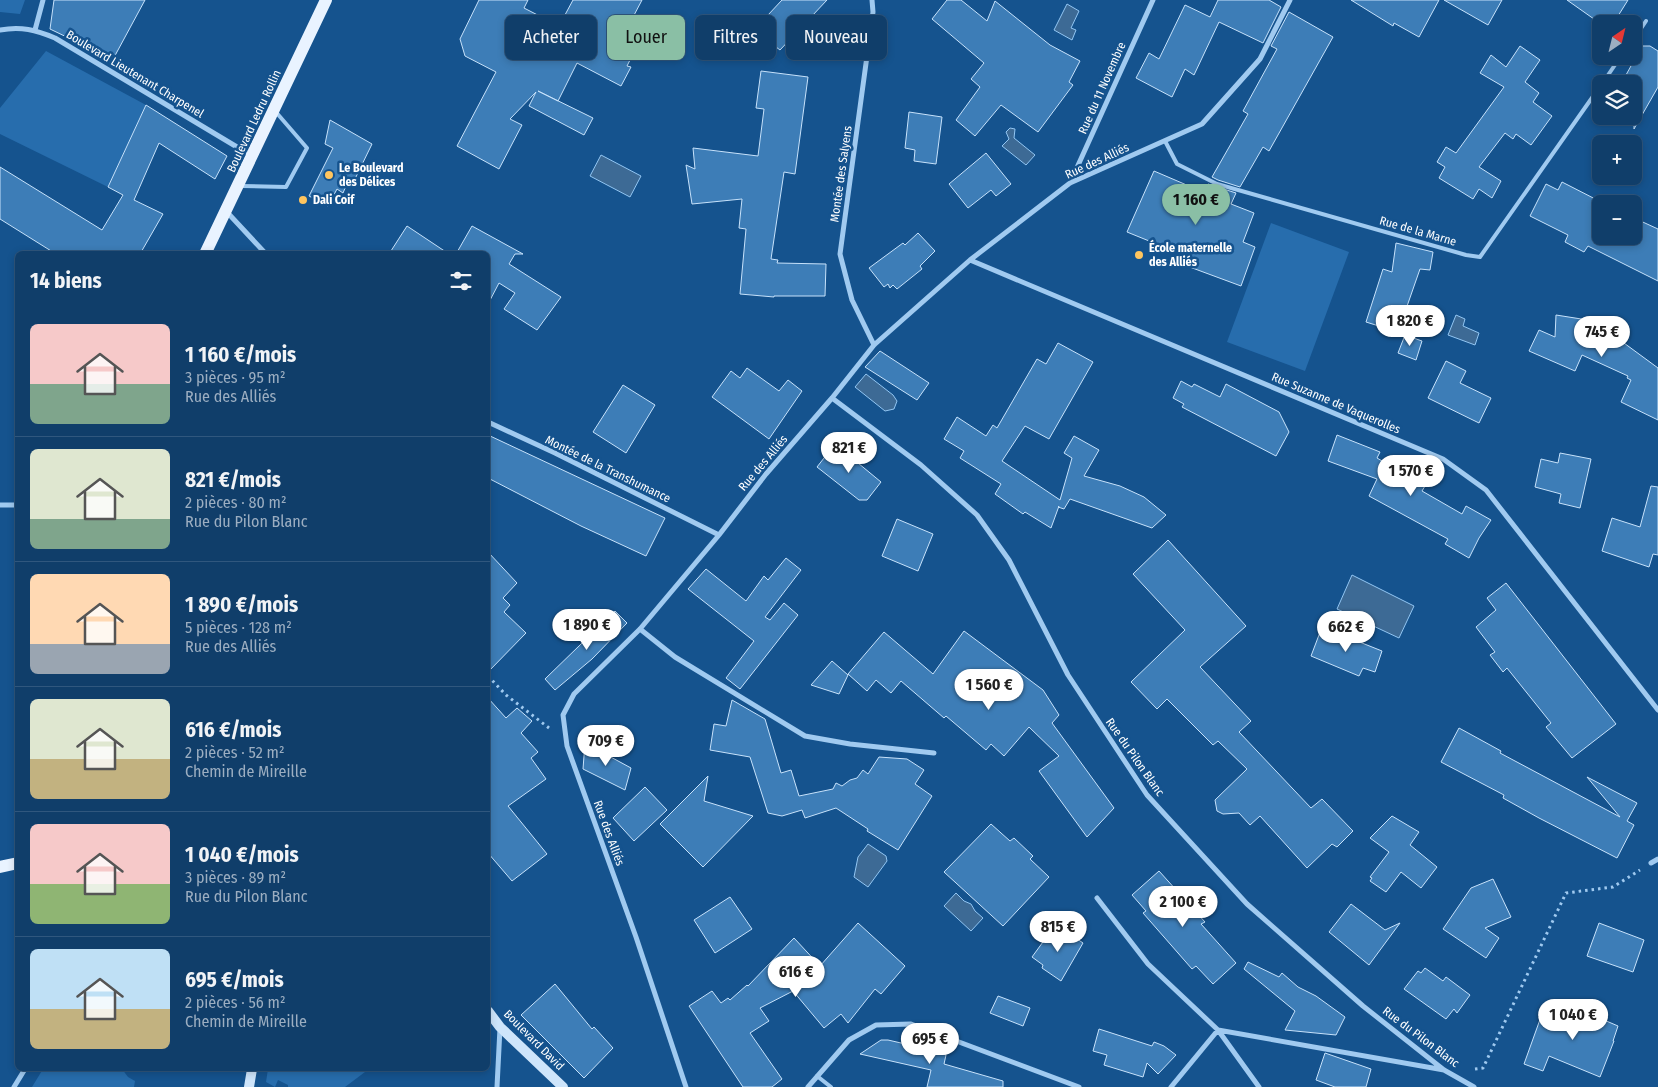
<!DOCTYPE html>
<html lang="fr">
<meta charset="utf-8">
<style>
:root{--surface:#103e6a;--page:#1e4972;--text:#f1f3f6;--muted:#9caec1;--line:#30577e;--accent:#8abfa5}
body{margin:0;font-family:"Fira Sans Condensed",sans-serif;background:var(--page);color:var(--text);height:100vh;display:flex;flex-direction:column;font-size:19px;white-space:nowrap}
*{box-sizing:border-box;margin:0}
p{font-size:16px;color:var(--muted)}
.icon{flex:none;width:28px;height:28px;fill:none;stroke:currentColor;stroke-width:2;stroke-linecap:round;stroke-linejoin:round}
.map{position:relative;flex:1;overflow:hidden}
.panel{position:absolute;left:15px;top:251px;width:475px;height:820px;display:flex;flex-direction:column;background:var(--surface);border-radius:8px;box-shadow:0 2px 8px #0003,0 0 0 1px var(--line)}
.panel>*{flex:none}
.banner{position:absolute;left:505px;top:15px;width:475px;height:45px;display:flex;gap:10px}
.needle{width:32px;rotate:35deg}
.buttons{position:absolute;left:1592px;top:15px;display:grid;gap:10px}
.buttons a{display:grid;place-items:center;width:50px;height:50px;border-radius:8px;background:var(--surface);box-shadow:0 2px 8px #0003,0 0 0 1px var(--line);font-size:25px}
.price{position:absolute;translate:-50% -42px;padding:0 11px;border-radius:18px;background:#fff;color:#222;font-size:16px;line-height:32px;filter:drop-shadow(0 1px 2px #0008)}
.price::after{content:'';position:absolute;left:50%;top:30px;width:15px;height:11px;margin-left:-8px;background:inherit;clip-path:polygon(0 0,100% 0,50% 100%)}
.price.current{background:var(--accent);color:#111}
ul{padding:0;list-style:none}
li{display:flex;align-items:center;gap:15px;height:125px;padding:0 15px}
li+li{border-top:1px solid var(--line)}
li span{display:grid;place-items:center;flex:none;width:140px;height:100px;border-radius:8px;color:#555}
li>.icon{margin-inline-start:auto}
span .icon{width:60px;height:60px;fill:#fffc;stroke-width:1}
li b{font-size:21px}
h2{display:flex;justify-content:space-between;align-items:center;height:60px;padding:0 15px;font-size:21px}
.chip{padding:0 18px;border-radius:8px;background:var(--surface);box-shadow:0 2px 8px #0003,0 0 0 1px var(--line);font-size:18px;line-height:45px}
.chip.current{background:var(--accent);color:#111}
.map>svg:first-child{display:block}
</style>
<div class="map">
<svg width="1658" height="1087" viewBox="0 0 1658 1087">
<rect width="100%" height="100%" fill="#15538e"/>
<path fill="#276dad" d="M0,0H25L20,14L0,12Z
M46,51L146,105L108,187L0,134V108Z
M1271,223L1349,252L1305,371L1227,342Z
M43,1069H122L128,1077L135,1081L134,1087H32Z
M268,1069H369L345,1087H288V1085L278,1080L275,1087L266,1082Z"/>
<path fill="#3d6a95" stroke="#92c6f3" d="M1067,4L1079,11L1071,28L1076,30L1072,40L1054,30Z
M1010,128L1015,129L1014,138L1035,155L1026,165L1002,146L1009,139L1006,132Z
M601,155L641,176L630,197L590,176Z
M1456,315L1465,319L1463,326L1479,333L1475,345L1448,335Z
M866,374L893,395L897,401L894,409L885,411L855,387Z
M1352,575L1414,606L1399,638L1337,609Z
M868,844L886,856L887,861L868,887L854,877L858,857Z
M956,893L964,901L971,904L975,911L983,918L971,931L944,906Z"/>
<path fill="#3d7db7" stroke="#c7e2fb" d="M54,0H145L111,63L76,43L77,42L50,29Z
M479,0H528L524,8L559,26L573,0H642L622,38L637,46L627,66L631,67L621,86L577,63L558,101L538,91L593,118L584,135L529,106L536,92L510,119L522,125L499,169L457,146L496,72L465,56L460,39Z
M782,0H827L780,50L754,30Z
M947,0H961L987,21L995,1L1050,45L1080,61L1069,82L1073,85L1038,132L1001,105L975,136L956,120L980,87L971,79L984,63L932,19Z
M1218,0H1269L1281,7L1263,43L1219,22L1194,75L1185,69L1172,97L1136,78L1149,53L1159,59L1185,5L1210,17Z
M1351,0H1439L1419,37L1394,23L1393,26Z
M1444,0H1502L1488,25Z
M1567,0H1628L1613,24H1601Z
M1289,12L1333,37L1269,151L1263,147L1240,187L1218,180L1212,177L1248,114L1243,111L1277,49L1271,46Z
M1520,46L1540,60L1525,82L1539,93L1533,102L1552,116L1531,145L1516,134L1513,139L1505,133L1479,167L1501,181L1492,198L1479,189L1473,199L1439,178L1445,167L1437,162L1446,147L1456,153L1504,87L1480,73L1491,55L1506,67Z
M1642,46H1650L1658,51V87L1634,129V84H1621Z
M761,71L808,77L795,174L784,172L771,259L778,260L777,263L826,264L825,296H774V297L740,294L746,229L739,228L742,199L692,204L686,165L695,169L693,148L758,156L764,109L756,108Z
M146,105L227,156L215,179L159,143L134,200L163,214L140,254H56L0,219V167L102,230L123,195L108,187Z
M909,112L942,117L936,164L914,161L915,150L905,148Z
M330,120L372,144L353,183L348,181L343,193L337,189L328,206L309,196L333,148L325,144Z
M986,153L1011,184L996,196L991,190L968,208L949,184Z
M1154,171L1203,192L1208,184L1236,193L1231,204L1254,213L1243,242L1255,247L1241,286L1187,266L1191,258L1127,232Z
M1562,182L1605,204H1601V236H1634V218L1658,229V281L1588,246L1584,252L1565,242L1568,235L1530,216L1546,184L1558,190Z
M407,226L449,254H389Z
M472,226L523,254H515L509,264L561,297L537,330L504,309L515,293L499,283L488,304V254H456Z
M918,233L935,251L920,266L922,269L897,289L893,285L890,288L888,284L884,287L869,268L903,243L905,245Z
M1396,243L1433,252L1430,270L1420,269L1398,332L1366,322L1383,269L1392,272Z
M1556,315L1594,321L1658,368V420L1621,402L1631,380L1627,378L1628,376L1582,355L1575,371L1529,351L1539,330L1555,337Z
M1405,335L1422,341L1416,360L1398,353Z
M1058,343L1093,362L1049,439L1025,426L1002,461L1060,500L1072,458L1064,453L1074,436L1099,450L1084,476L1120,486L1144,497L1166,515L1152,528L1070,499L1064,509L1058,507L1059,506L1051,528L1025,512L1023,514L995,494L1001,484L960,458L964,451L944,439L957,417L986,436L993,425L997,428L1037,359L1046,364Z
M880,351L929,383L917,400L865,367Z
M1446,361L1466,371L1460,383L1491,398L1479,423L1428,398Z
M747,368L779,391L788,380L802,391L769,439L712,397L731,371L740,378Z
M1181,381L1192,387L1194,384L1220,397L1226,384L1279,412L1289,432L1276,456L1182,407L1184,404L1173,398Z
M623,385L655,405L626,453L593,432Z
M488,435L665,518L646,556L581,526L488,478Z
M1337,435L1380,452L1377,458L1425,486L1422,491L1462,514L1466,506L1491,520L1479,538L1469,558L1445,544L1448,539L1369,496L1377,479L1328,461Z
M835,444L881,482L867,500H859L817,467Z
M1560,453L1591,459L1580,508L1559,503L1561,494L1535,487L1541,459L1558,463Z
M1651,486L1658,487V555L1653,554L1649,567L1602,551L1612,518L1640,527Z
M897,519L933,534L918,571L882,556Z
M1168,540L1246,626L1200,667L1251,721L1239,732L1311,808L1322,799L1353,831L1337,847L1332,844L1307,868L1260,816L1250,825L1239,813L1223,814L1217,811L1215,800L1247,769L1218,741L1213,745L1167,699L1157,709L1131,682L1185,630L1133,574Z
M488,552L517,583L503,598L510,605L504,612L526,633L488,672Z
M786,558L801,570L765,617L770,620L784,603L798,615L740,689L726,678L754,641L688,589L706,569L746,601L764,576L768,580Z
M1506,583L1616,724L1572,758L1546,727L1551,723L1507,668L1503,672L1490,655L1495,652L1476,627L1496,610L1487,598Z
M615,611L627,623L592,659L555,690L545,679Z
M1322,627L1382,651L1375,672L1363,668L1359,676L1311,656Z
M964,631L1043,690L1059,715L1052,723L1114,808L1087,837L1039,771L1059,756L1029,727L1004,756L991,744L986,750L946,716L944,718L901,681L891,693L876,680L867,691L848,674L884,632L933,674Z
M832,661L848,675L839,694L811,685Z
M488,698L506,718L517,708L532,721L521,733L538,752L531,758L546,779L508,806L547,854L512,881L488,853Z
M732,700L765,719L781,773L791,770L799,796L833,789L836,783L842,786L850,780L857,778L863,770L868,774L879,757L907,759L924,770L915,784L932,796L898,850L867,831L868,829L836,808L805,818L802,810L782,816L768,813L750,757L710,750L714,724L726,726Z
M1459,728L1501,751L1500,753L1620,817L1587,777L1637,803L1627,821L1634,825L1617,858L1539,818L1503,798L1504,795L1441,762Z
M585,743L631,768L625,790L583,769Z
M708,776L704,801L753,816L703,867L660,824Z
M645,787L667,810L634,841L613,818Z
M1392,816L1419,832L1410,845L1437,867L1421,888L1401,872L1386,892L1370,881L1372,878L1370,877L1389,852L1370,838Z
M991,824L1010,841L1014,838L1033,856L1030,859L1049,877L1003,926L944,872Z
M1159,871L1205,922L1201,924L1236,963L1213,984L1196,966L1192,969L1143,913L1146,911L1132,895Z
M1493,879L1511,917L1485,928L1499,938L1486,958L1443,929L1471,888Z
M730,897L752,929L715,953L694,920Z
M1351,904L1385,930L1400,923L1369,965L1329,932Z
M858,923L905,966L881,994L875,989L848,1023L841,1014L824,1028L793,991L760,1008L769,1021L750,1033L782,1079L772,1087H743L689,1006L712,991L721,1003L728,998L730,1000L747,985L748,986L794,938L820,966Z
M1599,923L1644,940L1633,972L1587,956Z
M1060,927L1083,943L1061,981L1042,968L1043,965L1032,957L1048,935L1052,938Z
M1248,962L1279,977L1282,973L1298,987L1316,996L1345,1017L1336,1035L1285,1030L1295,1011L1244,969Z
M1425,968L1443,981L1446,977L1470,995L1457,1013L1454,1009L1446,1019L1404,989L1418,971L1421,973Z
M555,984L592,1029L594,1027L613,1048L584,1078L521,1015Z
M998,996L1030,1008L1023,1026L990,1013Z
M1562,1002L1618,1026L1613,1041H1614L1600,1077L1549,1056L1543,1071L1524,1064L1542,1014L1555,1019Z
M1099,1029L1152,1046L1154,1042L1164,1046L1176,1055L1158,1074L1147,1063L1143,1077L1104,1065L1107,1055L1093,1051Z
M881,1040H888L927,1049L946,1055L944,1064L1003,1081V1087H927L931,1070L860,1054Z
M1325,1053L1371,1069L1366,1087H1335L1316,1080Z"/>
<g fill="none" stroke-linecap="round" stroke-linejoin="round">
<path stroke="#a0caf0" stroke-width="3" stroke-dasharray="2.5 4" stroke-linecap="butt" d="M488,676L506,695L549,728
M1475,1069L1483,1068L1566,893L1613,887L1640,870"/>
<path stroke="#a0caf0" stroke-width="4" d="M1634,39L1646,21
M1602,84L1621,56
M1165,141L1177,164L1217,184L1466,255L1480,257L1601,85
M241,186L286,187L307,148L275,111
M817,1076L831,1087"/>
<path stroke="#a0caf0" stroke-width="5" d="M872,0L873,12L840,254L852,300L874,345
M0,30C21,26 36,30 55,38L252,156
M35,30L43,0
M1070,183L1153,0
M226,211L266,254
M970,260L1443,459L1486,490L1658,710
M832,398L921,465L977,515L1009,560L1068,675L1147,795L1247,904L1363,1006L1444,1070L1474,1087
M488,422L555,453L719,535
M0,505H18
M640,629L675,657L805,736L850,744L934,753
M1651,863L1658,859
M1097,898L1148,964L1218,1030L1444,1070
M14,1087L25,1069
M497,1087L500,1028
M686,1087L636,937L567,746L563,715L574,694L640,629L719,535L766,474L832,398L874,345L970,260L1070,183L1202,124L1260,59L1290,0
M808,1087L849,1040L876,1025L911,1024L1079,1087
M1171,1087L1218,1030L1259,1087"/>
<path stroke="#cee5fb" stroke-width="10" d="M488,1011L500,1027L563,1087
M249,1087L252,1069"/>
<path stroke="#e9f3ff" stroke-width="12" d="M205,254L326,0
M0,867L18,863"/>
</g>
<g fill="#ffc55f" stroke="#15538e" stroke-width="2">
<circle cx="329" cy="175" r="5"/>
<circle cx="303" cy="200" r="5"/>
<circle cx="1139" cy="255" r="5"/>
</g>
<g text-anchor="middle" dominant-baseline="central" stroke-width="5" stroke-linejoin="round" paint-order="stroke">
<g font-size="12" fill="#fff" stroke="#15538e">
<text transform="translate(135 74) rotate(31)">Boulevard Lieutenant Charpenel</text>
<text transform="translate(1102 88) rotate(-66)">Rue du 11 Novembre</text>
<text transform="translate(254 121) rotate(-65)">Boulevard Ledru Rollin</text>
<text transform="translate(1097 161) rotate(-25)">Rue des Alliés</text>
<text transform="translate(841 174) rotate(-82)">Montée des Salyens</text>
<text transform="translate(1418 231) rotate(16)">Rue de la Marne</text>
<text transform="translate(1336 403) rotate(23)">Rue Suzanne de Vaquerolles</text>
<text transform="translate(763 463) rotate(-50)">Rue des Alliés</text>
<text transform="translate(608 469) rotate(26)">Montée de la Transhumance</text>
<text transform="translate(1135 757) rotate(55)">Rue du Pilon Blanc</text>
<text transform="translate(609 833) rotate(70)">Rue des Alliés</text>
<text transform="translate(1421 1037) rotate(37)">Rue du Pilon Blanc</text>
<text transform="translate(534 1040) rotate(45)">Boulevard David</text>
</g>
<g font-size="12" font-weight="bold" fill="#fff" stroke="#15538e" text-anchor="start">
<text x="339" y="168">Le Boulevard<tspan x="339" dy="14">des Délices</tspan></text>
<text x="313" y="200">Dali Coif</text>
<text x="1149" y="248">École maternelle<tspan x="1149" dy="14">des Alliés</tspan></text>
</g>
</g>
</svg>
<div class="buttons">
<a><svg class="needle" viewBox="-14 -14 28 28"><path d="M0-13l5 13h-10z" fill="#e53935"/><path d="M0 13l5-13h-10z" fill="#9caec1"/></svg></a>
<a><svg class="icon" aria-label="layers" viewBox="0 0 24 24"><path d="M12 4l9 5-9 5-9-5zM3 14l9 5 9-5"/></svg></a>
<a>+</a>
<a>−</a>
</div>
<b class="price current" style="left:1196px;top:226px">1 160 €</b>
<b class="price" style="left:1410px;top:347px">1 820 €</b>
<b class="price" style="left:1602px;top:358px">745 €</b>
<b class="price" style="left:849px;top:474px">821 €</b>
<b class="price" style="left:1411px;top:497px">1 570 €</b>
<b class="price" style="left:587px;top:651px">1 890 €</b>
<b class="price" style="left:1346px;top:653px">662 €</b>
<b class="price" style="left:989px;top:711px">1 560 €</b>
<b class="price" style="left:606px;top:767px">709 €</b>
<b class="price" style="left:1183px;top:928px">2 100 €</b>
<b class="price" style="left:1058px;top:953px">815 €</b>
<b class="price" style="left:796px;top:998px">616 €</b>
<b class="price" style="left:1573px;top:1041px">1 040 €</b>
<b class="price" style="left:930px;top:1065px">695 €</b>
<div class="banner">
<a class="chip">Acheter</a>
<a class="chip current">Louer</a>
<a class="chip">Filtres</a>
<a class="chip">Nouveau</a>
</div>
<section class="panel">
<h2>14 biens<svg class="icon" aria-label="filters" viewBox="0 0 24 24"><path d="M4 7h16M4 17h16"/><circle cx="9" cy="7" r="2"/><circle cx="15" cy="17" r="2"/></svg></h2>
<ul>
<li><span style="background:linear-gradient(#f6c9c9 60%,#7fa58c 0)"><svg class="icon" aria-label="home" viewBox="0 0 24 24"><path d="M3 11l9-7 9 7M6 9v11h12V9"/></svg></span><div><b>1 160 €/mois</b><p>3 pièces · 95 m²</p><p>Rue des Alliés</p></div></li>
<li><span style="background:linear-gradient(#dfe7d0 70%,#7fa58c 0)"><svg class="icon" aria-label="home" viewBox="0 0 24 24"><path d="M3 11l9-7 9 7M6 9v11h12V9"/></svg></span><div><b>821 €/mois</b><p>2 pièces · 80 m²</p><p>Rue du Pilon Blanc</p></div></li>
<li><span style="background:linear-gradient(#ffd9b3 70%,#9aa5b1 0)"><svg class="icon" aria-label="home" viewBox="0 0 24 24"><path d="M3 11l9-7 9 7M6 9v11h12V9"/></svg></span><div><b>1 890 €/mois</b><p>5 pièces · 128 m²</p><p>Rue des Alliés</p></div></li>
<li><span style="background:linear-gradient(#dfe7d0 60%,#c2b280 0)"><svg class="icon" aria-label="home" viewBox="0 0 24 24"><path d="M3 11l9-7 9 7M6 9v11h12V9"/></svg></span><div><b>616 €/mois</b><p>2 pièces · 52 m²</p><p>Chemin de Mireille</p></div></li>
<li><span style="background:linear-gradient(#f6c9c9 60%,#8fb573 0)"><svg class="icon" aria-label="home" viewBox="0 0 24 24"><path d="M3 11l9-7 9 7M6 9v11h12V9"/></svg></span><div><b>1 040 €/mois</b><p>3 pièces · 89 m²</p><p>Rue du Pilon Blanc</p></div></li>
<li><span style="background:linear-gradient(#bfe0f5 60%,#c2b280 0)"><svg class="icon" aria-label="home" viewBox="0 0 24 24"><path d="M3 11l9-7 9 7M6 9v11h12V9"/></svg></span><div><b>695 €/mois</b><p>2 pièces · 56 m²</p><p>Chemin de Mireille</p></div></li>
</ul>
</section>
</div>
